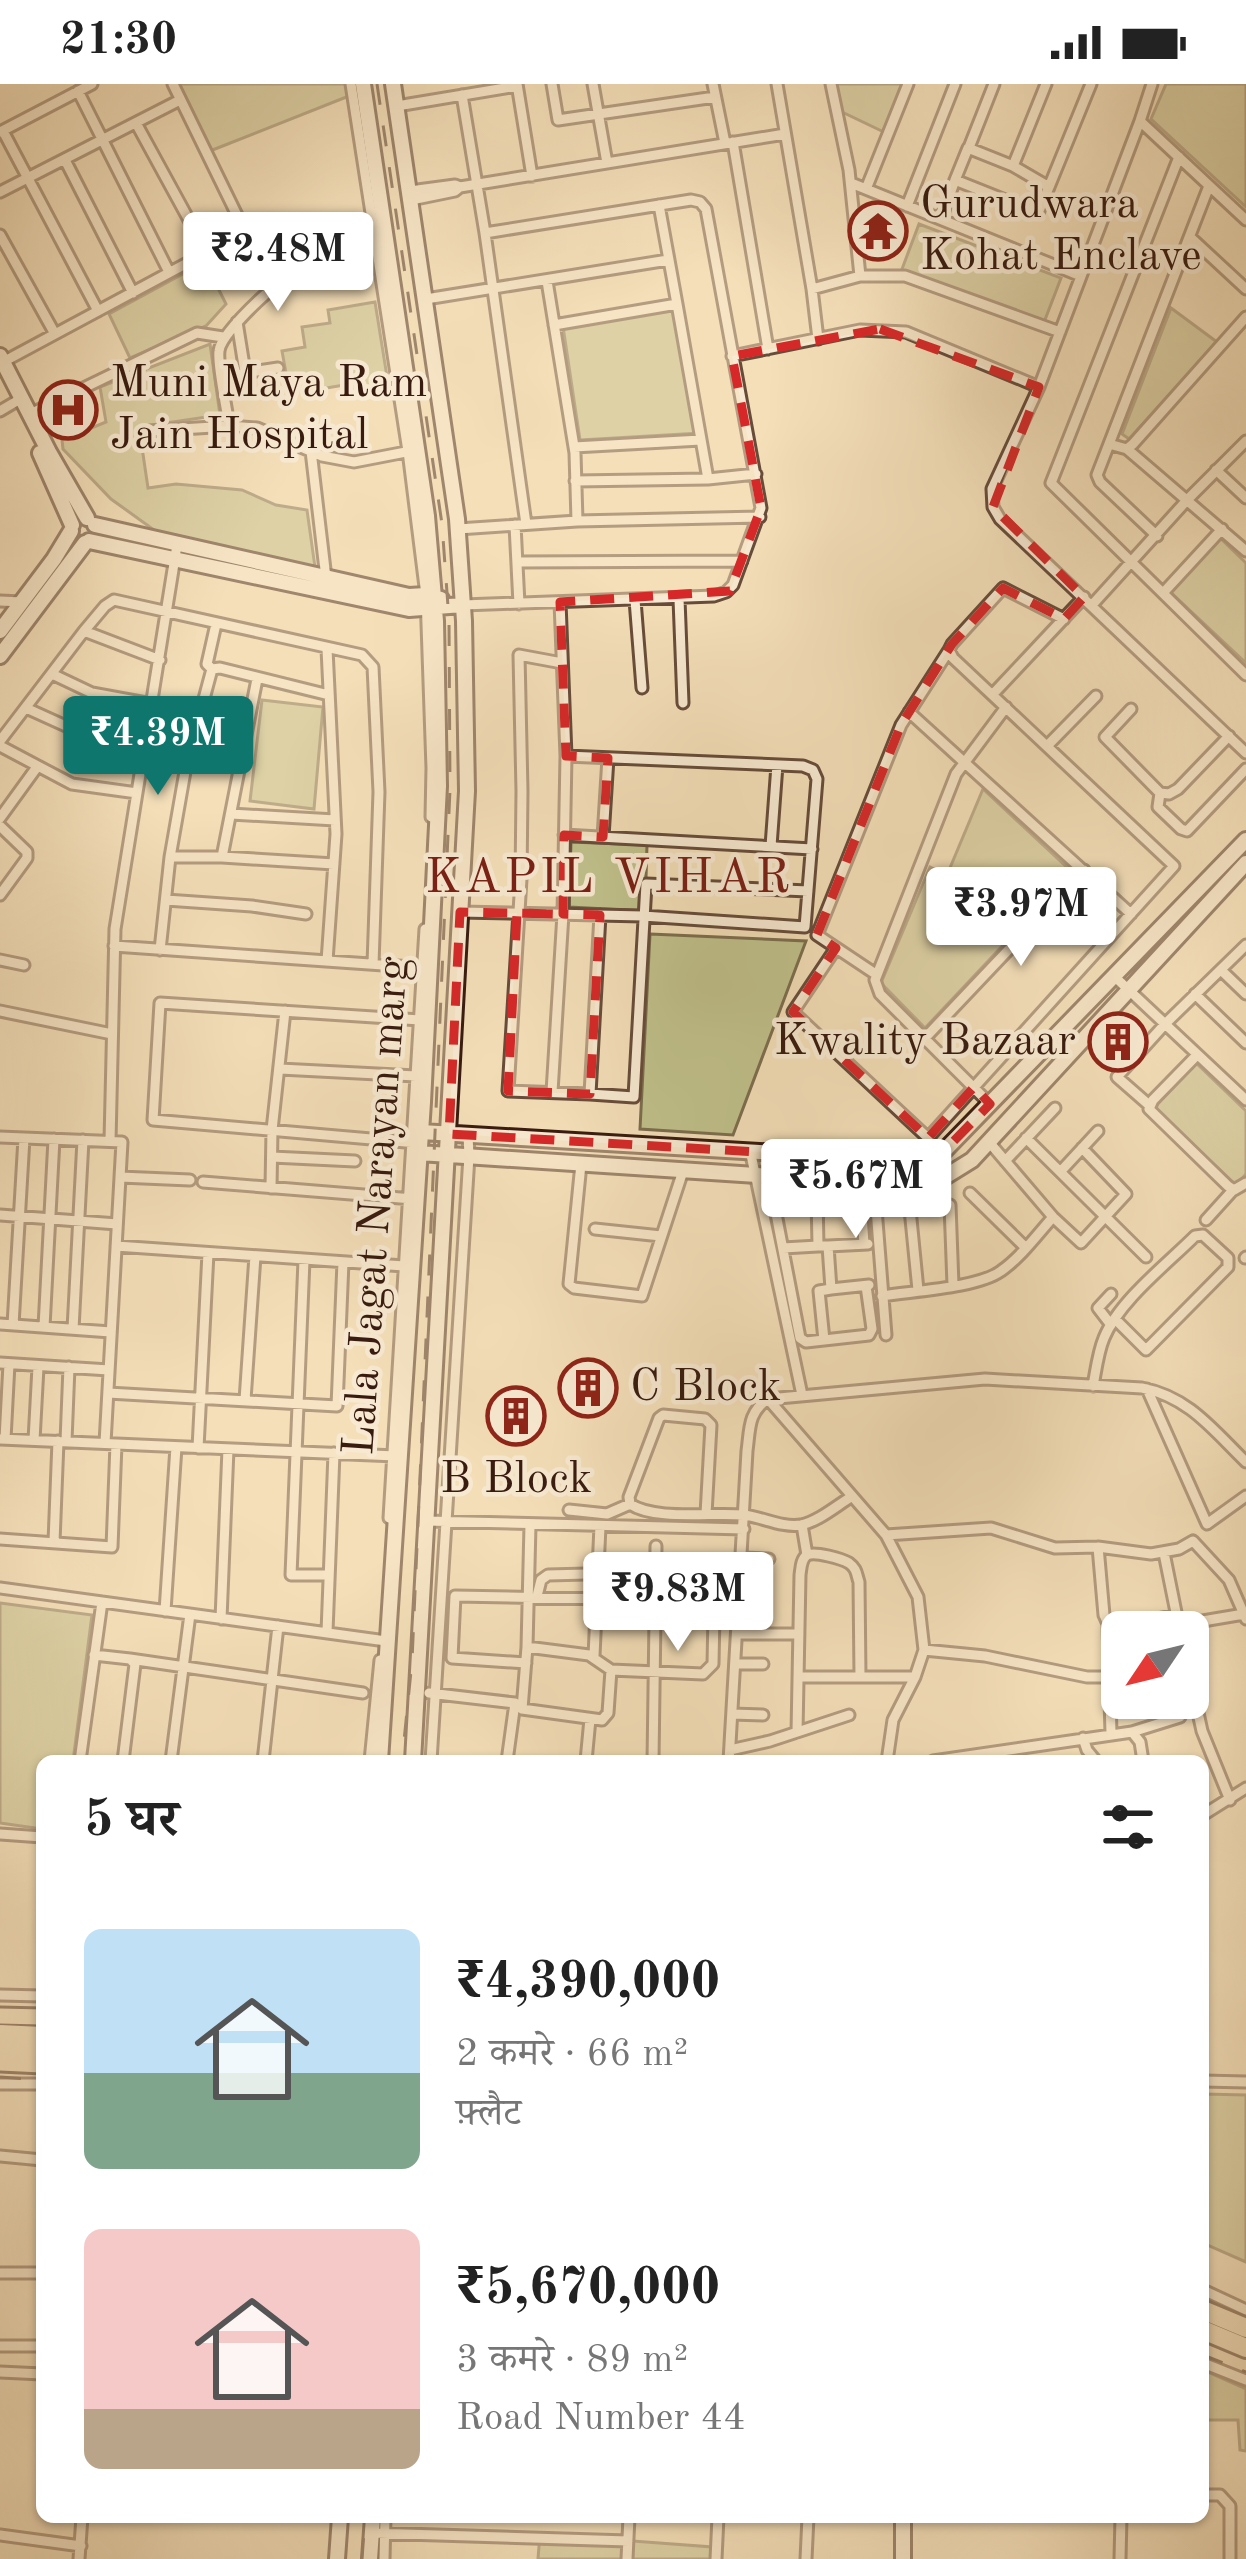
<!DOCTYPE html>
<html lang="hi">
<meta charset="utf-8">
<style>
:root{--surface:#fff;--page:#f6f6f6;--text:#222;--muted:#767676;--accent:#0f766e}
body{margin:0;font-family:"Old Standard TT","Noto Serif Devanagari",serif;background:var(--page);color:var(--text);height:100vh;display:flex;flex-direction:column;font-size:45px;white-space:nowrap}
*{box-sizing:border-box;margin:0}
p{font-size:39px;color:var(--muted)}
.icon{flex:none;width:66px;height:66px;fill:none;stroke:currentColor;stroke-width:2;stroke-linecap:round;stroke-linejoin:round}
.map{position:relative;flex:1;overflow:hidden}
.side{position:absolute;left:36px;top:1671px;width:1173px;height:768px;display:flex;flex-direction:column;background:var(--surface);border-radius:18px;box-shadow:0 3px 9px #0004}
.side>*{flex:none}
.needle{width:78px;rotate:235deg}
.controls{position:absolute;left:1101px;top:1527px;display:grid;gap:24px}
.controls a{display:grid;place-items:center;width:108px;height:108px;border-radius:18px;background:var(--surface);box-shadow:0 3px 9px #0004;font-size:60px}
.price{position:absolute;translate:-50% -102px;padding:0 27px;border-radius:12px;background:#fff;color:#222;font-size:39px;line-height:78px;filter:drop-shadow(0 3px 6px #0008)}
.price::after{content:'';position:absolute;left:50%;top:72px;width:36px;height:27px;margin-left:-18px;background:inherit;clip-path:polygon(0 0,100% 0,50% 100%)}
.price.current{background:var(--accent);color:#fff}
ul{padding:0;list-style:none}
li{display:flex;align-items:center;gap:36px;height:300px;padding:0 48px}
li span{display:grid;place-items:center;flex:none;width:336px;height:240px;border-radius:18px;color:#555}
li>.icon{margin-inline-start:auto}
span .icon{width:144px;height:144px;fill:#fffc;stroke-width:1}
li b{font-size:51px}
h2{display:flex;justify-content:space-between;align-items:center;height:144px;padding:0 48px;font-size:51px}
.status{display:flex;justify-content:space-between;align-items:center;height:84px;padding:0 60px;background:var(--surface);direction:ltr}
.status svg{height:33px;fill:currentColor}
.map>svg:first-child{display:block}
</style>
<div class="status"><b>21:30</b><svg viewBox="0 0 49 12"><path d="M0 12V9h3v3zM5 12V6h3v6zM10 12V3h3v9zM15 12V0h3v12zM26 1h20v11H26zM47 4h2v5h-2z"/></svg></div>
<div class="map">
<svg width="1246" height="2475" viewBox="0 0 1246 2475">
<rect width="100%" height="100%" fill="#f4dfb9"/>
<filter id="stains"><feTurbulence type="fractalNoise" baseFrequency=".00167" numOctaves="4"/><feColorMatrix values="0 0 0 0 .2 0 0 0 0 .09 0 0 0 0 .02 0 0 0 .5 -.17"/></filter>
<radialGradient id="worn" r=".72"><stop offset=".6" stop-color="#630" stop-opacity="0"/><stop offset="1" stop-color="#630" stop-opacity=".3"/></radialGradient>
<path fill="#c0c18c" stroke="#7c6e4e" stroke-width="3" d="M178,0H347L349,12L210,67Z
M834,0H908L888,50L838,26Z
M1166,0H1246V123L1151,35Z
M919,140L1061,194L1041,246L899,193Z
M205,178L226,220L206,242L130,274L109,230Z
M676,217L700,349L580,356L562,236Z
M375,218L389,305L346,312L344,301L315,306L313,296L288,300L282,267L305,263L302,243L330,239L328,226Z
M1171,224L1217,258L1129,355L1122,350Z
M210,260L220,331L139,343L148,404L176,400L242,406L276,421L307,426L315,483L161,451L111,415L63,365L62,356L106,338L100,303Z
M1215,449L1246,479V579L1165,503Z
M262,616L323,623L314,725L250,717Z
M983,705L1072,788L925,944L881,899L930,783L947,791Z
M571,758L647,761L645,827L569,823Z
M650,850L806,857L733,1051L640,1045Z
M1196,979L1246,1027V1090L1236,1101L1154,1024Z
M0,1519L92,1531L73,1677H42V1745L0,1739Z
M1203,2010L1246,2011V2178L1203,2159Z
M1203,2286L1246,2305V2367L1240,2366L1238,2336H1203Z
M540,2450L712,2463V2475H538Z"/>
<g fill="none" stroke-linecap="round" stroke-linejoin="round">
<defs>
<path id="street" d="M173,0L273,205
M351,0L408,367L426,511L432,684L431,733
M517,0L532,92
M552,0L558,36L715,13
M593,0L607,79
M713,0L725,59
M777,0L812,205L818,255
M831,0L849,86L860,192
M1152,0L1140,37L1039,303L992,405L993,423L1000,435L1246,669
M78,7L169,188
M462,11L485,149L526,440
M397,22L517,2
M1140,37L1246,136
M136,39L207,169
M3,47L98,227
M0,48L92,0
M733,58L768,265
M968,64L1013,82L1049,103L1038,129L955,96Z
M968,66L994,0
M1179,73L1051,399L1246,591
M65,76L133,209
M1013,82L1046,0
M851,99L1081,192
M1049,103L1091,0
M866,105L908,0
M410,107L455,101L460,103
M0,108L180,16
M411,116L455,107L460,103L785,50
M659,121L677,220
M907,122L955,0
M941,135L955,96
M0,151L55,250
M1190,153L1246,205
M547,197L575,369L577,437
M812,205L860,192H905L1060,248
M426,215L668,176
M237,238L245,288
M554,241L677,220L708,395
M732,272L860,246L906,248L1039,303
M3,278L245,148
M223,292L278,284
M0,327L22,314
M30,330L197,249L223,253
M229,342C227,324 217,282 219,267C221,246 292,184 312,174C332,164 353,159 375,154
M149,347L229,342L257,344L322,372L354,378L411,367
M1109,360L1127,365L1133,360L1246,233
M574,363L701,356
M1127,365L1246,467
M311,367L326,494
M1216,386L1246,414
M575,397L708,395L756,390
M515,441L519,520
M458,445L577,437L760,433
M1157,452L1100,398L1097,391L1209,102
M517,478L742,477
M1163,509L1222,445
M679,515L683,619
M635,516L642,604
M0,517L22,518
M463,521L714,512L726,508L733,501L761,424L706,125L700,118L691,116L485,149
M1092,521L1188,415L1246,357
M84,547L160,576
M562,579L519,571L522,707L521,795L508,1007L590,1010L600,831
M212,585L220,584L329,611
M52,590L92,609L152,620
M993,610L1084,513
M26,624L90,653L144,665
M1131,625L1105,653L1160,709L1169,710L1178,705L1229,652
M909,628L1131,830
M0,657L84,547L105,522L114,516L362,571L373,583L379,708L373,880
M0,662L72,700L137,709
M1047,662L1096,612
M1160,709L1158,723L1181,745L1187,747L1246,685
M231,730L335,736
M0,734L37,683
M0,742L27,768V774L0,811
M564,751L812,765
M603,753L608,674
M771,762L777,681
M170,773H222L334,780
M222,773L257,595
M166,816L252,822L306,830
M460,828L643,832L805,843L817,695L813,686L803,682L566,672
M114,862L426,884
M836,864L793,928L928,1054L1174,782L953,574L949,566L952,560L1003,504L1064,535
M160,866L170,773L186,682L212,585L207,580L216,540
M0,876L24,881
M327,877L336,750L327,565
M1221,886L1246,910
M877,891L817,851L901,641L949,566
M1115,893L1246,1016
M1195,910L1246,959
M0,927L112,950
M925,954L1084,786
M1197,971L1153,1016L1149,1025L1228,1102L1234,1106L1246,1099
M280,985L416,992
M552,1008L563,830L566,672L560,518
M590,1010L634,1013L646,800L808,807
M990,1020L880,910L875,896L956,690L1006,623
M1149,1021L1117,993L1165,940L1246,861
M0,1053L122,1058L105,1359
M1026,1054L1146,1173
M110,1057L115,845L177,461
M989,1058L1053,1133L1081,1159L1126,1110L1082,1064
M417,1059L153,1036L160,919L420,936
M750,1066L802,1311
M272,1073L355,1077
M1005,1077L1055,1024
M581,1080L569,1200L574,1204L642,1212L683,1087
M1061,1087L1098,1047
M120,1093L190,1096
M203,1098L413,1115
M874,1099L886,1251
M271,1104L272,1046L285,927
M970,1109L1025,1163
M817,1113L818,1162H828
M909,1115L918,1206
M950,1121L953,1201
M0,1131L117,1140
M1206,1136L1234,1105
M595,1145L661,1152
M864,1160L861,1116L778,1110L773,1114L800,1254L806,1258L869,1251L872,1245L866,1202
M868,1160L828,1162L831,1205L869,1201
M116,1162L404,1182
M783,1164L818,1162
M1245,1174L1246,1173
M304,1176L291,1491H329
M882,1212C912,1207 978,1204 1001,1187C1021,1173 1037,1151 1053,1133
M0,1240L111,1248
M13,1241L24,1054
M1111,1241L1098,1224L1111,1210
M44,1243L54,1055
M73,1245L83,1056
M824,1256L819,1207L831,1205
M0,1279L109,1286
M1093,1302C1096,1286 1098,1268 1104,1254C1119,1217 1167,1180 1195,1152L1203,1151L1228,1174V1183L1146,1266L1115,1235
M1147,1305L1207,1440L1246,1412
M108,1309L337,1322L343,1178
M768,1315L886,1451L918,1513L924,1566L915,1593L893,1636L887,1677
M245,1316L255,1172
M0,1355L396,1372
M5,1355L9,1280
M34,1356L38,1283
M66,1357L69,1283
M198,1364L208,1169
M569,1426L607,1430L630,1420
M706,1430L711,1341L705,1335L663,1331L659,1334L629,1413L630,1420C655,1437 712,1428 744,1431C762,1433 782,1444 801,1441C819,1437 836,1422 851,1413
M389,1434L425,845
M426,1437L744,1445
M802,1441L807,1471
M886,1451L991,1444L1055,1464L1098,1463L1151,1470L1179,1465L1193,1457L1229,1496L1246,1535
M0,1455L112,1463L116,1360
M54,1458L58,1357
M1098,1463L1104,1531L1108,1540L1147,1537L1176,1531
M1164,1469L1180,1548
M742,1474L769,1475
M0,1504L386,1557
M537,1512L541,1496L548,1491L586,1490
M165,1527L176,1363
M221,1535L228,1365
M1108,1540L1111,1650
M1179,1541L1244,1530
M327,1548L334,1369
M737,1550H799
M924,1566L985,1572L1087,1593H1109
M94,1571L130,1575L135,1580L123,1677
M594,1572L600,1442
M130,1575L363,1609
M526,1579L452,1574L455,1512L655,1516L707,1522L714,1530L713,1580L703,1590L611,1586L589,1571L527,1563
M735,1580H763
M1188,1583L1202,1647L1230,1716
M798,1593H915
M429,1609L515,1619L522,1625L602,1636L608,1629L611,1586
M522,1625L527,1563L530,1441
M732,1630L763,1631
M797,1648L800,1491C801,1484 801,1475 807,1471C815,1467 842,1475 849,1479C857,1485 856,1489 859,1498L860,1593
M1132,1648L1140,1658L1143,1677
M1083,1654L1087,1666L1096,1677
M730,1666L770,1657L849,1631
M80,1677L102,1518
M171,1677L190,1530
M263,1677L278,1542
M370,1677L380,1576
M431,1677L469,1072L468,1051
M507,1677L515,1619
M586,1677L590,1635
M653,1677L656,1462
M729,1677L747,1367C750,1345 748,1328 768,1315L985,1295L1142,1304C1189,1313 1213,1346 1246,1378
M933,1677L1132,1648L1180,1633
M1203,1731L1246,1704
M0,1750L42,1753
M0,1911L42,1912
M1203,1997L1246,1998
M0,2000H42
M0,2072L42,2076
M0,2189H42
M1203,2206L1246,2226
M0,2262H42
M1203,2279L1246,2296
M0,2288L42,2290
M1203,2411H1220L1230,2422V2475
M372,2449L628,2457
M0,2451L81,2462
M79,2475L82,2433
M384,2475L385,2433
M627,2475L629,2433
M716,2475L718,2433
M806,2475L808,2433
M1120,2475L1121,2433"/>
<path id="secondary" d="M363,0L427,432L436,537L439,702L423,1018L380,1677
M393,0L457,435L464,537L467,707L413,1677
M0,272L49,368L87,434
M40,369L72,441
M95,441L409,512L426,511L441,515
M89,457L409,525L463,521
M0,547L54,475L71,447
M0,572L85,459
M421,1048L897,1076L934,1073L945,1066L1246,756
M419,1069L908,1101L943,1094L972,1076L1246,779
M337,2475L340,2433
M370,2475L373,2433
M903,2475V2433"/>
<path id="primary" d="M0,1932L42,1933
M0,1979L42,1981"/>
<path id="highway" d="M0,1950L42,1952
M0,1966L42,1968
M1203,2226L1246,2244
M1203,2246L1246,2264"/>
</defs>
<use href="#street" stroke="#674c3a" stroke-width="15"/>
<use href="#secondary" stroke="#381b0f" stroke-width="20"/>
<use href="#primary" stroke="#381b0f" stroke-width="21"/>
<use href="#highway" stroke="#381b0f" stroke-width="24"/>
<use href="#street" stroke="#f8ead2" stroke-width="9"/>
<use href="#secondary" stroke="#f8ead2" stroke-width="14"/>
<use href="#primary" stroke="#f4dfb9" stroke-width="15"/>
<use href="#highway" stroke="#f4dfb9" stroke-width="18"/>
<path stroke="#381b0f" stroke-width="3" stroke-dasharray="21 21" stroke-linecap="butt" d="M377,0L442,440L449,536L450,705L412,1577L402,1677
M0,1993L42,1996
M1203,2271L1246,2288
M362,2475L365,2433"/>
</g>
<path d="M0 0H1246V2475H0ZM880,245L1039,303L993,423L1084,513L1064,535L1003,504L952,560L901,641L817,851L836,864L793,928L928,1054L974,1003L990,1020L945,1066L897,1076L449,1050L460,828L557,830L517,829L508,1007L590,1010L600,831L563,830L564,751L603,753L608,674L566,672L560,518L730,507L761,424L732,272Z" fill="#f4dfb9" fill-opacity=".55" fill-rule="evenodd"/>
<path fill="none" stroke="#d62828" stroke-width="9" stroke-dasharray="24 15" stroke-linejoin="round" d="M880,245L1039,303L993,423L1084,513L1064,535L1003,504L952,560L901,641L817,851L836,864L793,928L928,1054L974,1003L990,1020L945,1066L897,1076L449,1050L460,828L557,830L517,829L508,1007L590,1010L600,831L563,830L564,751L603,753L608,674L566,672L560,518L730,507L761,424L732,272Z"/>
<defs>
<symbol id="temple-ring" viewBox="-11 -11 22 22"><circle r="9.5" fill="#f8ead2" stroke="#8f2418" stroke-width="1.5"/><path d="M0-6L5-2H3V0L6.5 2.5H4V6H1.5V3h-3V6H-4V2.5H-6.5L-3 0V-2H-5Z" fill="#8f2418"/></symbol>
<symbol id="hospital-ring" viewBox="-11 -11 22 22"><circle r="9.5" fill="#f8ead2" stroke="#8f2418" stroke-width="1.5"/><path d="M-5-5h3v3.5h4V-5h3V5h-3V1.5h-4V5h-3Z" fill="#8f2418"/></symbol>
<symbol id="building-ring" viewBox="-11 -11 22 22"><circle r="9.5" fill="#f8ead2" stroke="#8f2418" stroke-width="1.5"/><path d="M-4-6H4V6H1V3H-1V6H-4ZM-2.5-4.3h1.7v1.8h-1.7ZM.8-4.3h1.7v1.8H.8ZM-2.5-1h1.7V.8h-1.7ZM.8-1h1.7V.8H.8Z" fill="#8f2418"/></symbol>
</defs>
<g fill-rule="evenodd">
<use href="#temple-ring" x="845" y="114" width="66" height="66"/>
<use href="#hospital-ring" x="35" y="293" width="66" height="66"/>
<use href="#building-ring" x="1085" y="925" width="66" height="66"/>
<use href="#building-ring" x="555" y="1271" width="66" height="66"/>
<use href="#building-ring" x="483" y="1299" width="66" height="66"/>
</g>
<g text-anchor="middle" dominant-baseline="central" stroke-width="9" stroke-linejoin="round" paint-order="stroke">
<g font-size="45" fill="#381b0f" stroke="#f8ead2" text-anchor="start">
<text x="920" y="121">Gurudwara<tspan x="920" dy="52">Kohat Enclave</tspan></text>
<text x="110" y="300">Muni Maya Ram<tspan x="110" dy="52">Jain Hospital</tspan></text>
<text x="1076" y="958" text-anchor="end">Kwality Bazaar</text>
<text x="630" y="1304">C Block</text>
<text x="516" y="1396" text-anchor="middle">B Block</text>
</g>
<g font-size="45" fill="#381b0f" stroke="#f8ead2">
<text transform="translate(378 1122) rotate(-86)">Lala Jagat Narayan marg</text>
</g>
<g font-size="48" letter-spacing="3" fill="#7a1f14" stroke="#f8ead2">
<text x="609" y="795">KAPIL VIHAR</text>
</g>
</g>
<rect width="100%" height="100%" filter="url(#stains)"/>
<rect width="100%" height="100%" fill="url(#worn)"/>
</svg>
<div class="controls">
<a><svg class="needle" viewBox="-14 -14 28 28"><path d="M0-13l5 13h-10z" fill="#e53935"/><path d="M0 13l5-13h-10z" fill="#767676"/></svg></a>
</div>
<b class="price" style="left:278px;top:230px">₹2.48M</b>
<b class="price current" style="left:158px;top:714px">₹4.39M</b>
<b class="price" style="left:1021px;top:885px">₹3.97M</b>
<b class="price" style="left:856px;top:1157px">₹5.67M</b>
<b class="price" style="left:678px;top:1570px">₹9.83M</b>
<section class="side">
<h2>5 घर<svg class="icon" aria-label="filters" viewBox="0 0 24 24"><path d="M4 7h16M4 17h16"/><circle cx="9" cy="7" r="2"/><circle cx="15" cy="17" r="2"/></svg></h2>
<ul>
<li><span style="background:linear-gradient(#bfe0f5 60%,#7fa58c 0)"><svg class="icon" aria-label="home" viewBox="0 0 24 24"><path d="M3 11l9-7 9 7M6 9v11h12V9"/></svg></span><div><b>₹4,390,000</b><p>2 कमरे · 66 m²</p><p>फ़्लैट</p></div></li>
<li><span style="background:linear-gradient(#f6c9c9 75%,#b9a48a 0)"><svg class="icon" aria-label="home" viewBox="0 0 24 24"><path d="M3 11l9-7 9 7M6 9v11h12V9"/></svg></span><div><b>₹5,670,000</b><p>3 कमरे · 89 m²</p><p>Road Number 44</p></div></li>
</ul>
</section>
</div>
